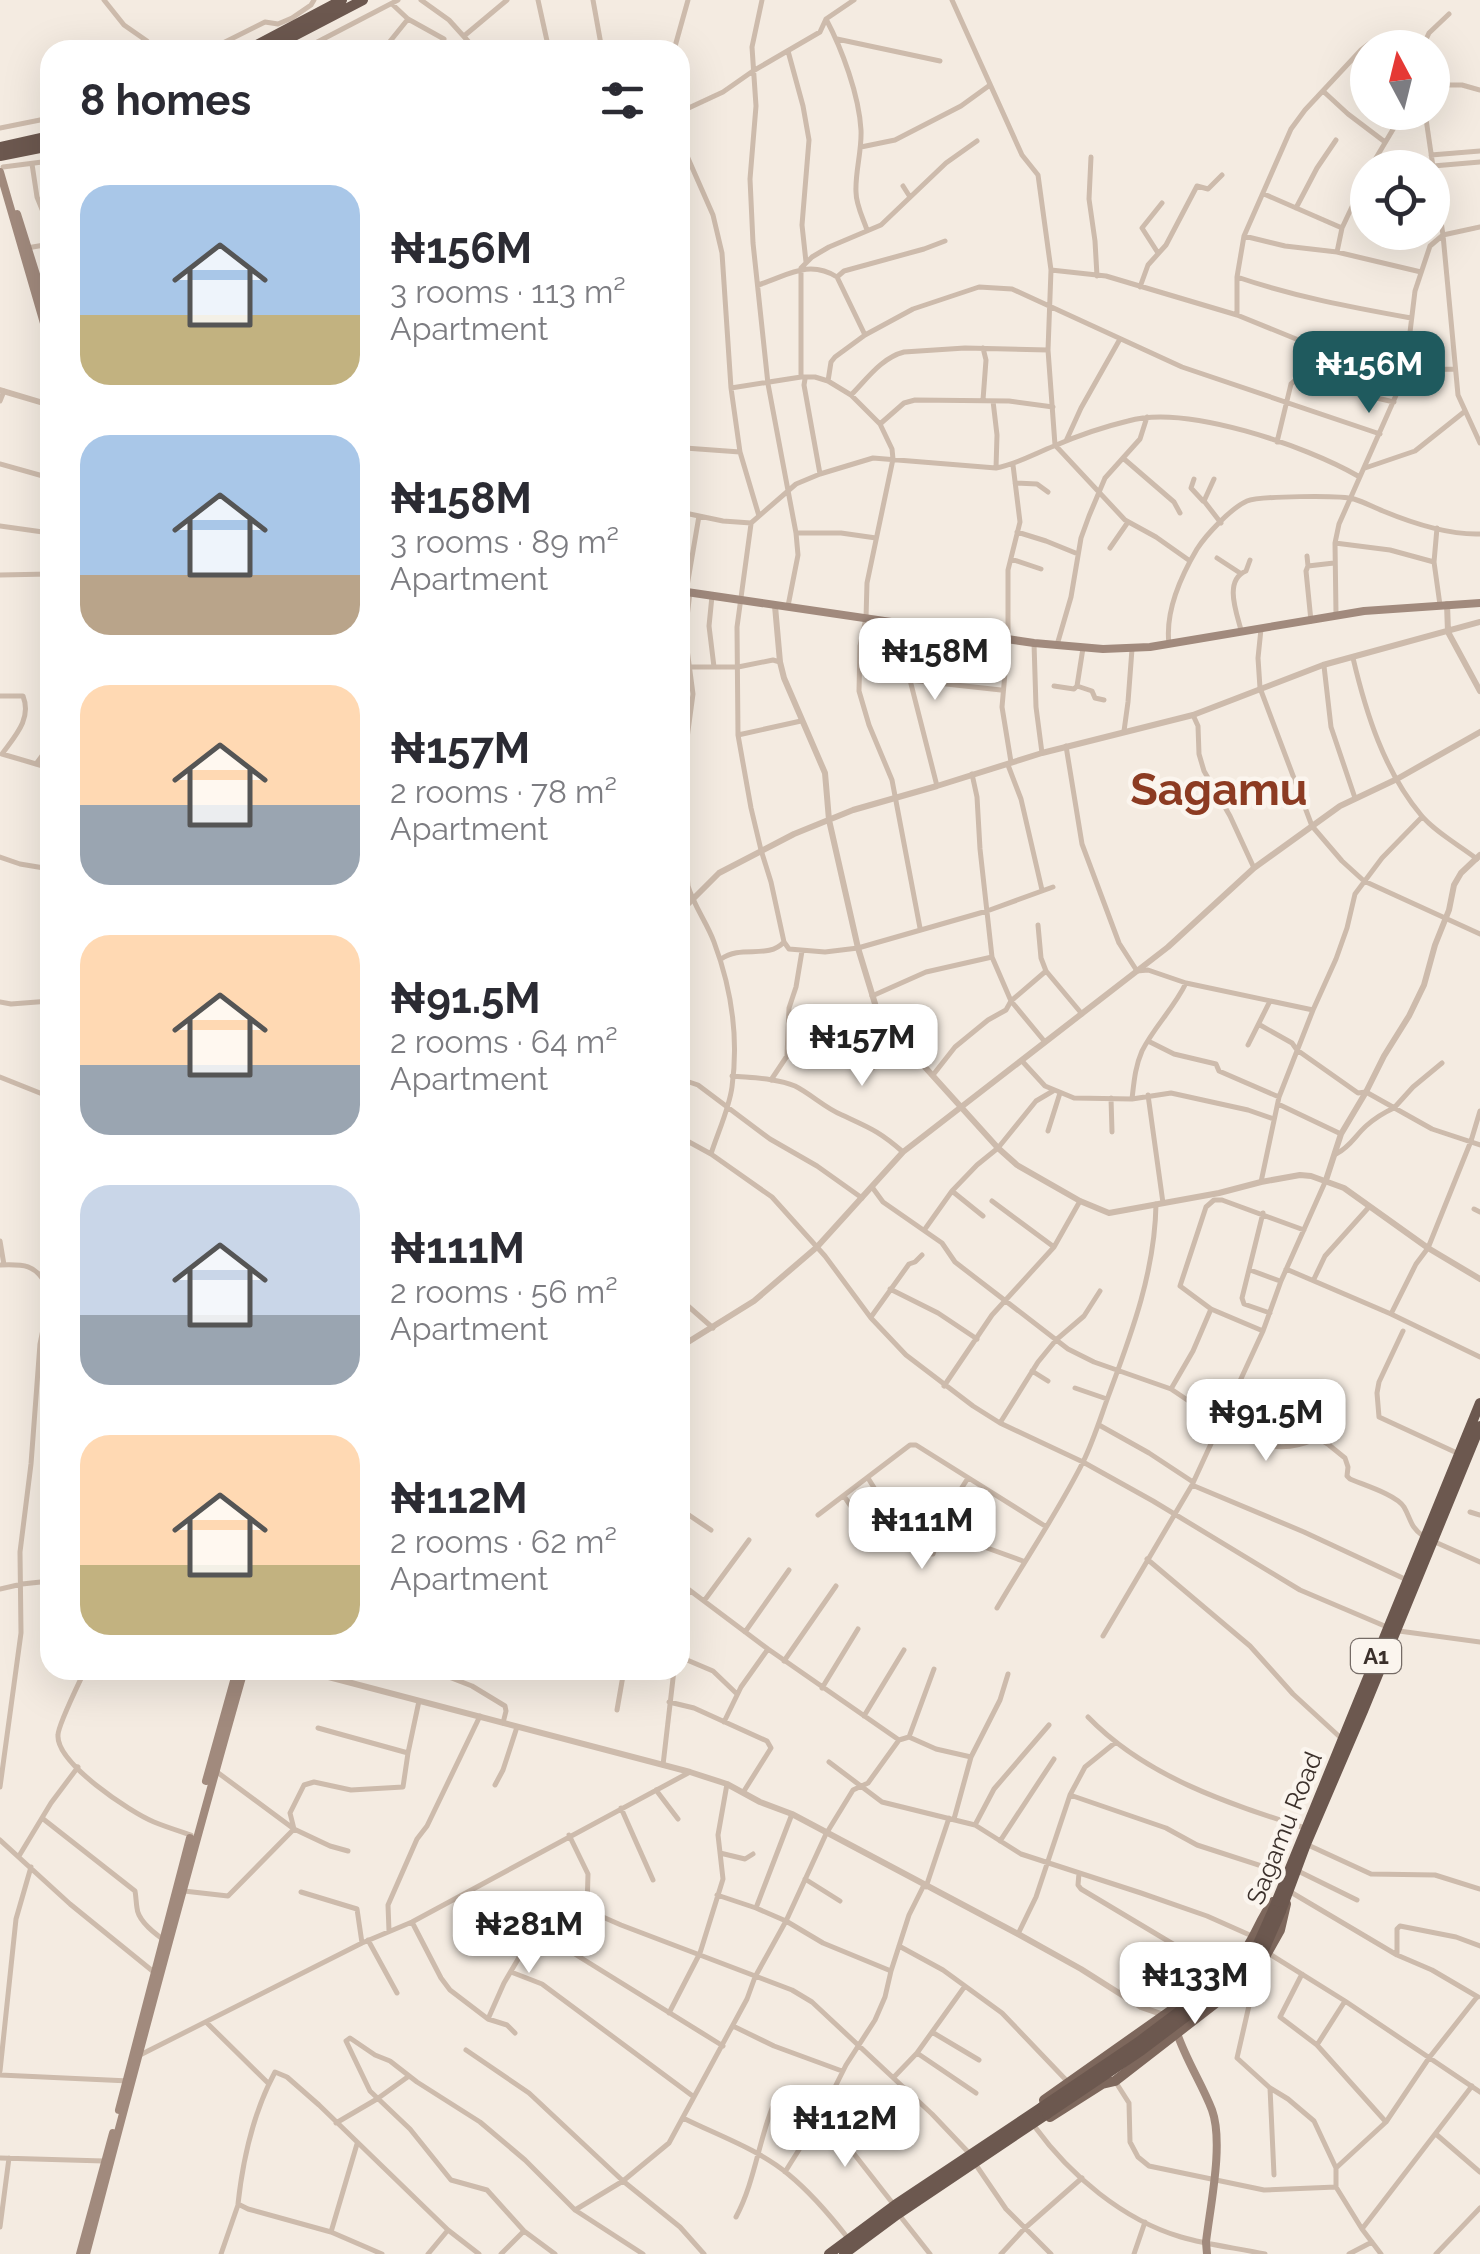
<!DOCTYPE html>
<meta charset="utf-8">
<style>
:root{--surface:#fff;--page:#f7f7f7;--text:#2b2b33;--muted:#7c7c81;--accent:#1f5a5e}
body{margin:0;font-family:Raleway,sans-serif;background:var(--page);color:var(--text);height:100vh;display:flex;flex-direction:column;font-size:38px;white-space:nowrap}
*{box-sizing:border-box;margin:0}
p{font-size:32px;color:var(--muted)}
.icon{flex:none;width:55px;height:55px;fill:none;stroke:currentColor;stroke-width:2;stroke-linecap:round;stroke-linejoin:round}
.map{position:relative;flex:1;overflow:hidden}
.panel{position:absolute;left:40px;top:40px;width:650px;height:1640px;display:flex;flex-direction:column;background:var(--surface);border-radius:30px;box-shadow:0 10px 40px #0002}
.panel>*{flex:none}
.needle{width:65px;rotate:353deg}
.fabs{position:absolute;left:1350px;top:30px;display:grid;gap:20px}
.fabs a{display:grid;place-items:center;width:100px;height:100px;border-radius:50%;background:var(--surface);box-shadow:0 10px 40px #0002;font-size:50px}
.price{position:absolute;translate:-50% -85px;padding:0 22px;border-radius:20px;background:#fff;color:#222;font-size:32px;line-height:65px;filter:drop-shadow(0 2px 5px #0008)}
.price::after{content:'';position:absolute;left:50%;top:60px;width:30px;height:22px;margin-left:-15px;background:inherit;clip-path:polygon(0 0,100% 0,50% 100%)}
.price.current{background:var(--accent);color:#fff}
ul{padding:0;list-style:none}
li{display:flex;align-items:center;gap:30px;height:250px;padding:0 40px}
li span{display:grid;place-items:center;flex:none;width:280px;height:200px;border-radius:30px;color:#555}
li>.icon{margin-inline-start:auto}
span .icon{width:120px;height:120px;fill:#fffc;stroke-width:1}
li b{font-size:42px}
h2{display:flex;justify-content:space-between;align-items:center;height:120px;padding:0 40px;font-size:42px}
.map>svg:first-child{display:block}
</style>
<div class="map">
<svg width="1480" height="2254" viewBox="0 0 1480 2254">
<rect width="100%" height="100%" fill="#f4ebe1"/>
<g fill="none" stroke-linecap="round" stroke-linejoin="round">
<path stroke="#cdbbac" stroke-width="5" d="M104,0L124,25L147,41L154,50
M421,0L449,20L476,50
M538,0L549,50
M593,0L602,50
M762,0L752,47L756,106L750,179L753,243L768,384L796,533L798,555L788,606
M952,0L1022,155L1038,175L1051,270L1048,350L1055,445L1125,520L1156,537L1190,561
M392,4L408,19L444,39
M826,19C842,49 859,95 861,130C862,151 855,172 856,192C856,205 863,218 867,230
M464,36L507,0
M837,39L940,61
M1422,48L1429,33L1449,14
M209,50L265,22L278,24L292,18L311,5L314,0
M302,50L398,0
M383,50L408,19
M674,50L688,0
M788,51L803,106L809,140L802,225L806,262
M1432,85H1462L1480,90
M1323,91L1348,114L1385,142
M680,112L723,92L753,71L820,32L826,19L854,0
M1425,112L1443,235L1458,395L1480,443
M0,128L50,118
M680,140L713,215L722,253L731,388L740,452L759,516
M861,147L895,140L961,106L990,85
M1431,155L1480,151
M1091,157L1089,199L1095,241L1097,276
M32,164L37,197L48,224L50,243
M1433,166L1480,162
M3,167L50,161
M1370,168L1398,121L1400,112
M903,186L910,197
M1264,194L1342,228
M1296,208L1317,168L1336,140
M1244,236L1285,246L1337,252L1421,272
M27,248L50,244
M1337,252L1342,228L1368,173
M1158,253L1142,228L1162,203
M1051,270L1106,276L1237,315L1301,341L1349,355L1406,365L1425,370L1455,369
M837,277L865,335
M1237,277C1296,297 1350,307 1411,318
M758,285C787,276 808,259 837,277L844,271L924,249L945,241
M1140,287L1148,265L1166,245L1197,186L1208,189L1222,175
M1237,315V277L1244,236L1291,129L1305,110L1361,50L1370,43L1379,48
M983,348L986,360L983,400
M801,377V268L812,257L829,247L881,225L946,163L977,141
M805,379L804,385L820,474
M828,381L831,362L835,357L865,335L913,309L979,287L1012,289L1182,367L1380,434
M680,383C686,413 686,439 680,470
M731,388L801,377H815L828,381L851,395L880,424L892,449L893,459L867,583L866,618L860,646L859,691L869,725L892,780L920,928
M851,395C867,379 881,358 904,352L965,348L1048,350
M0,401L4,391
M993,401L997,435L996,468
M880,424L904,403L915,400L1009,401L1053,407
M1066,441L1081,408L1120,339
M1277,442L1291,384L1298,378L1322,379L1351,392L1394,402
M685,448L740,452
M1123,458L1174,502L1180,513
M0,464L50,478
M1365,468L1415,451L1464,412
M1194,479L1191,488L1203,501
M1214,479L1204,501L1221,523
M1015,483L1037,484L1048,492
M680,512L723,521L751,523L796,484L820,474L873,458L996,468C1017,464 1034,454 1054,446C1077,436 1103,427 1128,421C1186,404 1306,446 1358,476
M751,524L737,627L738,735L751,808L761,850L771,882L784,942L789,949L825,952L858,948L987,911L1053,887
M0,526L50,533
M1437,528L1434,562L1440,605
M1017,532L1046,541L1078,554
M796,533H841L876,538
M1335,543L1390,550L1434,562
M1110,548L1128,522
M1307,556L1308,566L1334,563
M1217,558L1240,573
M1011,559L1041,569
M1308,566L1306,571L1311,621
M0,575L50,574
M686,592L699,516
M690,592L685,634L693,694L680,790L688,886C694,906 707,923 714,942C732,990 739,1036 732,1087C729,1109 718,1132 711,1154
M712,596L709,626L714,667
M1336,614L1335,543L1339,524L1401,384L1406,365L1415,291L1430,246L1443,235L1480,227
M902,624L903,646L910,680L937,786
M1261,629L1258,658L1260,688L1312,826L1342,861L1364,881L1480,934
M1241,630C1236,611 1224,580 1246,571L1250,560
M1034,643L1036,707L1042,753
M1169,644C1165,612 1181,576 1197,549C1206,535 1231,508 1247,501C1259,496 1341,495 1354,499C1364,502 1373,507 1383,511C1412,523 1448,535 1480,534
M1057,645L1071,597L1081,538L1089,516L1105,478L1140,439L1147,417
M1083,648L1077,686L1092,691L1095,698L1104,700
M1353,658C1366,713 1384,771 1421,815C1435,832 1459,845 1477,859
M1324,666L1331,727L1355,798
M691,667H738L773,660L780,662
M910,680L1001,690
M1054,686L1074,689L1077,686
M0,696H23C32,719 15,736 2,754
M1193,715L1198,726L1199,754L1204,771L1230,816L1254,868
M1124,731L1128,702L1132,649
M738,735L801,721
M1066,746L1082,844L1119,943L1137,971L1148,970L1186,983L1313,1010
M2,754L36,764L50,745
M1011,762L1002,707L1008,639V570L1020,522L1013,465
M36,764L50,768
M1008,765L1021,799L1042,890
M972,774L977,797L980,849L992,957L1011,1001L1045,1042
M0,857L20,864L50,869
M1038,925L1041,958L1046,971L1082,1014
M721,959C742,944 767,960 784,942
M680,993L686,1043L681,1079
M872,996L926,972L992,957
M0,1002L11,1004L50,1001
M1260,1025L1292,1043L1297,1050L1358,1093L1366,1092L1432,1129L1480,1145
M835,1034L860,1070L867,1072L904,1045
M1148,1041L1174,1054L1216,1064L1219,1071L1279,1097
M1248,1045L1270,1001
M787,1056C822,1056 829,1035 855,1018C861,1013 869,1010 876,1007
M1022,1061L1045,1086L1074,1098L1132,1099L1171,1093L1248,1110L1274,1119
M933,1075L955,1047L988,1020L1006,1010L1011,1001L1046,971
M732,1076C752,1078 776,1078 795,1086C811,1094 825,1108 842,1115C870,1128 879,1131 903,1152
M0,1077L50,1097
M680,1079L698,1085L770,1139L817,1166L862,1198
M771,1080L787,1056L789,1008L796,987L802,951
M1148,1095L1163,1203
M1111,1098L1112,1132
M1132,1099C1134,1082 1135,1067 1142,1051C1154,1027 1174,1008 1186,983
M1278,1104L1341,1134
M1048,1131L1060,1093
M680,1137L711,1154L772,1197L825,1256L871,1318L906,1355L973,1406L1000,1423L1083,1462L1153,1501L1300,1590L1387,1627
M1336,1154C1350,1147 1355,1136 1366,1126C1374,1119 1385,1112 1394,1108L1413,1087L1442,1063
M1261,1182L1279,1097L1313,1010L1336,959L1347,928L1355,894L1382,858L1422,817
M872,1187L883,1202L942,1243L955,1262L1068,1349L1094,1362L1171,1389L1220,1422
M952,1191L983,1216
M1222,1200H1214L1206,1207L1180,1286L1211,1309L1263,1331
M1222,1200L1304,1230
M992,1201L1054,1247
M1474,1209L1480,1212
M1263,1213L1242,1298L1244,1304L1270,1313
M680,1223L684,1225
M925,1229L952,1191L977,1165L998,1148L1036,1101L1053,1091
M0,1241L4,1265
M0,1265C23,1264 36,1264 47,1286
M1286,1269L1391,1314L1480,1357
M1250,1270L1280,1281
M1314,1279L1325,1256L1369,1207
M890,1289L938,1313L977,1339
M680,1299L713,1328
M1391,1314L1416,1264L1428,1248L1471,1141L1480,1111
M871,1317L909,1264L915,1262L922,1255
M1403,1331L1379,1382L1377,1393L1379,1417L1457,1453
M1032,1371L1048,1381
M944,1386L992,1315L1054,1247L1080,1201
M1075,1388L1107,1399
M1171,1389L1193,1351L1211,1309
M1000,1423L1038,1362L1056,1340L1084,1316L1100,1291
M1099,1425L1149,1453L1193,1482
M1219,1426C1253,1442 1278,1456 1315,1439
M1241,1437L1245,1420L1249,1415L1276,1412L1329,1445L1345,1458L1348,1467L1347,1476L1350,1479C1364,1485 1397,1495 1404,1507C1411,1519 1410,1527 1423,1536
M868,1478L896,1523L924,1554H933L940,1531L1023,1561
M1192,1485L1304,1532L1407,1580
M844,1496L858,1517
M680,1501L683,1496
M949,1508L962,1537
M680,1509L711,1530
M1470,1512L1480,1515
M818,1515L910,1445H916L1045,1526
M940,1531L949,1508L968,1478
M1435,1542L1480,1562
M1147,1559L1250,1646L1293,1694L1342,1739
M680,1583L768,1649L899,1740
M0,1589L22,1584L50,1581
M704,1601L749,1540
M997,1608C1025,1560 1058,1512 1083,1462C1093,1442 1100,1419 1108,1397C1131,1335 1155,1272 1156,1204
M680,1616L689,1591
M1399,1631L1480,1642
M745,1632L789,1570
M1103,1636L1192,1485L1263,1331L1281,1281L1326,1180
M680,1657L713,1671L737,1694
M784,1661L836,1586
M85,1670C80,1681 58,1725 58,1735C56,1763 130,1812 154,1822C166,1827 179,1831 191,1835
M431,1670L472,1686L505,1706L506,1711L503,1723
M822,1688L858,1629
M669,1702L694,1708L767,1741L771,1748L744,1791
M617,1710L624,1670
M864,1716L904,1650
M1088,1717C1146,1777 1227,1803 1305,1828
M724,1722L741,1687L768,1649
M318,1728L408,1753
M909,1737L936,1749L971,1757
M829,1762L882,1802L975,1825L1021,1854L1141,1893L1207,1916L1252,1936
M663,1765L674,1670
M217,1772L294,1829L330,1846L348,1851
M495,1785L503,1770L517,1727
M0,1787L21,1633L20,1552L31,1464L40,1344L46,1315L47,1287
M656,1790L678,1819
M1070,1795L1166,1828L1197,1845L1286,1874
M621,1808L653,1880
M42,1818L135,1891C136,1896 136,1902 137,1908C138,1921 154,1933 164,1940
M954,1819L971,1757L1000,1700L1008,1674
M975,1825L994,1789L1049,1725
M294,1829L290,1813L304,1785L314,1782L351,1790L403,1787L408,1753L419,1701
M569,1835L588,1874L587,1910L621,1925L792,1990L812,2002L932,2114L970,2154
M0,1840L70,1904L155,1973
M1000,1841L1054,1759
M1308,1845L1371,1874L1435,1875L1480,1889
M720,1853L745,1859L753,1854
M19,1856L51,1803L78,1767
M1296,1870L1357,1900
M1079,1873L1078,1885L1081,1889L1178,1947L1218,1977
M805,1879L840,1901
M926,1887L949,1818
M184,1891L228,1896L294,1829
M1289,1891L1397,1955L1432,1970L1478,1997
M301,1892L357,1909L362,1943
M717,1895L756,1908L786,1921L823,1943L891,1971
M756,1908L792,1814
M412,1922L441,1978L450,1990L488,2019L507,2025L515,2033
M389,1931L388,1905L417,1839L427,1826L480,1716
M541,1933L723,2046
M1018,1934L1036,1897L1070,1795L1085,1767L1116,1742
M368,1940L397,1993
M899,1946L943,1970L1002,2013L1067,2081
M1268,1953L1345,2001L1480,2092
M1397,1955V1929L1400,1926L1456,1937L1480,1946
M511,1972L542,1984L694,2097
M1302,1974L1280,2017L1317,2045L1386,2122
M1256,1975L1237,2058L1270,2088L1288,2099L1314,2121L1336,2168V2187L1362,2229L1381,2254
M669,2013L700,1953L723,1879L718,1835L727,1784
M488,2019L504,1983L524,1949L552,1922
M206,2022L268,2083
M733,2026L774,2046L842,2071
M932,2032L979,2060
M1317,2045L1345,2001
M466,2050L529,2093L623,2181L680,2227L704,2254
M917,2053L976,2093
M140,2055L362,1943L412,1922L690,1772
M0,2071L16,1919L31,1867
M0,2075L129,2081
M894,2077L917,2053L965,1986
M1115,2081L1129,2103L1130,2142L1138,2157L1149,2166L1264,2190L1336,2187
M1270,2088L1274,2175
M822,2113L894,2205
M683,2118C717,2135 758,2149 788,2174C810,2192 829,2214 847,2237
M336,2123L377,2099L409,2076
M1035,2127C1070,2175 1123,2220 1181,2237C1208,2245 1237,2248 1265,2254
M1437,2135L1480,2172
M0,2158L104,2161
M976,2165L1006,2209L1051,2254
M1336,2168L1386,2122L1429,2058L1477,1997
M785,2172L822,2113L846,2065L875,2020L885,1997L891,1971L909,1915L924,1885
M575,2210L623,2181L669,2143L747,1999L755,1977L786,1921L826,1834L853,1790L868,1783L899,1740L909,1737L934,1669
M900,2216L930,2254
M736,2217C757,2178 759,2131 780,2091
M0,2227L9,2158
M1362,2229L1472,2086
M448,2230L479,2254
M331,2232L357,2144
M221,2254L238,2205
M382,2254L331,2232L248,2209L238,2204C243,2158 253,2113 275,2072L287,2077L319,2105L448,2230L428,2254
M501,2254L524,2231
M555,2254L524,2231L487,2190L451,2180L410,2129L370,2091L346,2041L350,2038L375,2055L390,2061L417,2082L480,2122L525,2160L575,2210L643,2254
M1001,2254L1025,2228L1082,2178
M1134,2254L1145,2222
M1349,2254L1372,2242
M1436,2254L1480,2208"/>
<path stroke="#cdbbac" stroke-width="6" d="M0,390L50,405
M1447,604L1448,632L1480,691
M775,606L780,662L784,678L825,773L829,820L858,948L876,1007L905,1045L998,1148L1017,1165L1080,1201L1109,1213L1219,1193L1261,1182L1300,1175L1311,1176L1344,1188L1428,1248L1480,1279
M680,912L719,873L794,834L853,810L937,786L1042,753L1193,715L1323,665L1480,622
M1326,1180L1341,1134L1366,1092L1384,1056L1409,1016L1424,985L1435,945L1449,910L1454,885L1461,873L1480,855
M680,1347L754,1301L817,1247L903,1152L1168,947L1254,868L1340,806L1397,779L1480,732
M302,1670L690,1772L727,1784L760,1802L792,1814L1018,1934L1081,1969L1141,2007L1164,2015"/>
<path stroke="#a18a7d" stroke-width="8" d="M0,172L50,344
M17,214L50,319
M680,591L1034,643L1103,649L1150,647L1364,611L1480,603
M206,1781L237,1670
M1177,2033C1186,2060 1202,2084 1212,2110C1224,2143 1210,2207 1206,2242L1207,2254
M119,2110L190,1838
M80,2254L113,2133
M86,2254C137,2059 189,1864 244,1670"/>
<path stroke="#7d675c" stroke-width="10" d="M1227,1969C1254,1948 1255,1927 1273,1902
M1044,2100L1210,1983
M1050,2117L1102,2084L1115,2081L1257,1971L1280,1930L1286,1904"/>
<path stroke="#6c584f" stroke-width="10" d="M247,50L342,0
M267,50L363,0
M0,147L50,136
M0,156L50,146
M1273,1910L1480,1403
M1281,1911L1306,1844L1363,1711L1480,1426
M829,2254L895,2205L1042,2107
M844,2254L898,2214L1047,2114"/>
<path stroke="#6c584f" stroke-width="10" d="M1042,2107L1137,2043L1246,1961L1257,1946L1273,1910
M1047,2114L1142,2050L1252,1967L1264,1950L1281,1911"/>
</g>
<g text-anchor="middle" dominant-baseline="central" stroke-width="9" stroke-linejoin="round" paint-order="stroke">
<rect fill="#fbf5ee" stroke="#756b66" stroke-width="2.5" x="1351" y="1639" width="50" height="34" rx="8"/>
<g font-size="22" font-weight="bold" fill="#3b302b">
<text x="1376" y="1656">A1</text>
</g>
<g font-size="25" fill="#3b302b" stroke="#fbf5ee">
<text transform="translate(1284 1828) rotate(-68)">Sagamu Road</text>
</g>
<g font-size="45" font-weight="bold" fill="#8c3b22" stroke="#fbf5ee">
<text x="1219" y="789">Sagamu</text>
</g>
</g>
</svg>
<div class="fabs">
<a><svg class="needle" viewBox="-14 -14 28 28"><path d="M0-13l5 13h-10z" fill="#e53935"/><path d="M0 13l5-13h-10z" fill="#7c7c81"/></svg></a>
<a><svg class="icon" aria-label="locate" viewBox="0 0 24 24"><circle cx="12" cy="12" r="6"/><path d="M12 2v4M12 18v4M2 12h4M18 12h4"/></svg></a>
</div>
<b class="price current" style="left:1369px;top:416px">₦156M</b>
<b class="price" style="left:935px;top:703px">₦158M</b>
<b class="price" style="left:862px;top:1089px">₦157M</b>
<b class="price" style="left:1266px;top:1464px">₦91.5M</b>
<b class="price" style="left:922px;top:1572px">₦111M</b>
<b class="price" style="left:529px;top:1976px">₦281M</b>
<b class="price" style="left:1195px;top:2027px">₦133M</b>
<b class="price" style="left:845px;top:2170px">₦112M</b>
<section class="panel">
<h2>8 homes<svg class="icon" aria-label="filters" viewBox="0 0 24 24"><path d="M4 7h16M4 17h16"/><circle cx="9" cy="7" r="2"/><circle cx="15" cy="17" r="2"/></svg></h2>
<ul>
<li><span style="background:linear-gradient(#a9c7e8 65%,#c2b280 0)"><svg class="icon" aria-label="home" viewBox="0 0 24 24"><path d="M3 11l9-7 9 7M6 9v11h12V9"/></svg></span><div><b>₦156M</b><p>3 rooms · 113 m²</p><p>Apartment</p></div></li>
<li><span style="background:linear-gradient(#a9c7e8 70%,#b9a48a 0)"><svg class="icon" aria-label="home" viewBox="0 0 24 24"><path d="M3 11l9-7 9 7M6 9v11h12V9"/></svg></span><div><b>₦158M</b><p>3 rooms · 89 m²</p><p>Apartment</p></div></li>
<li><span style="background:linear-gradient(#ffd9b3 60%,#9aa5b1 0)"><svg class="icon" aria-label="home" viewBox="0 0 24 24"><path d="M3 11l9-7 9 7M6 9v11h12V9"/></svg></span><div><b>₦157M</b><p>2 rooms · 78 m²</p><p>Apartment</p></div></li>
<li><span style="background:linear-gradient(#ffd9b3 65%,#9aa5b1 0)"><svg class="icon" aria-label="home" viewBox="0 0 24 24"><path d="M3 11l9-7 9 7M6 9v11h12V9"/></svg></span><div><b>₦91.5M</b><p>2 rooms · 64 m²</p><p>Apartment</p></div></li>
<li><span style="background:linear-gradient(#c9d6e8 65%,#9aa5b1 0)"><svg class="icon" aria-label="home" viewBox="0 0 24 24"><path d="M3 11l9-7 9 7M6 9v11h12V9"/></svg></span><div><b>₦111M</b><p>2 rooms · 56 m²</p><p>Apartment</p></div></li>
<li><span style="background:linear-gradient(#ffd9b3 65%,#c2b280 0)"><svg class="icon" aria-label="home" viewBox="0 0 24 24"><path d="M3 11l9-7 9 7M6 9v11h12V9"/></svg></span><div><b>₦112M</b><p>2 rooms · 62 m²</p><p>Apartment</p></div></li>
</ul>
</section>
</div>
